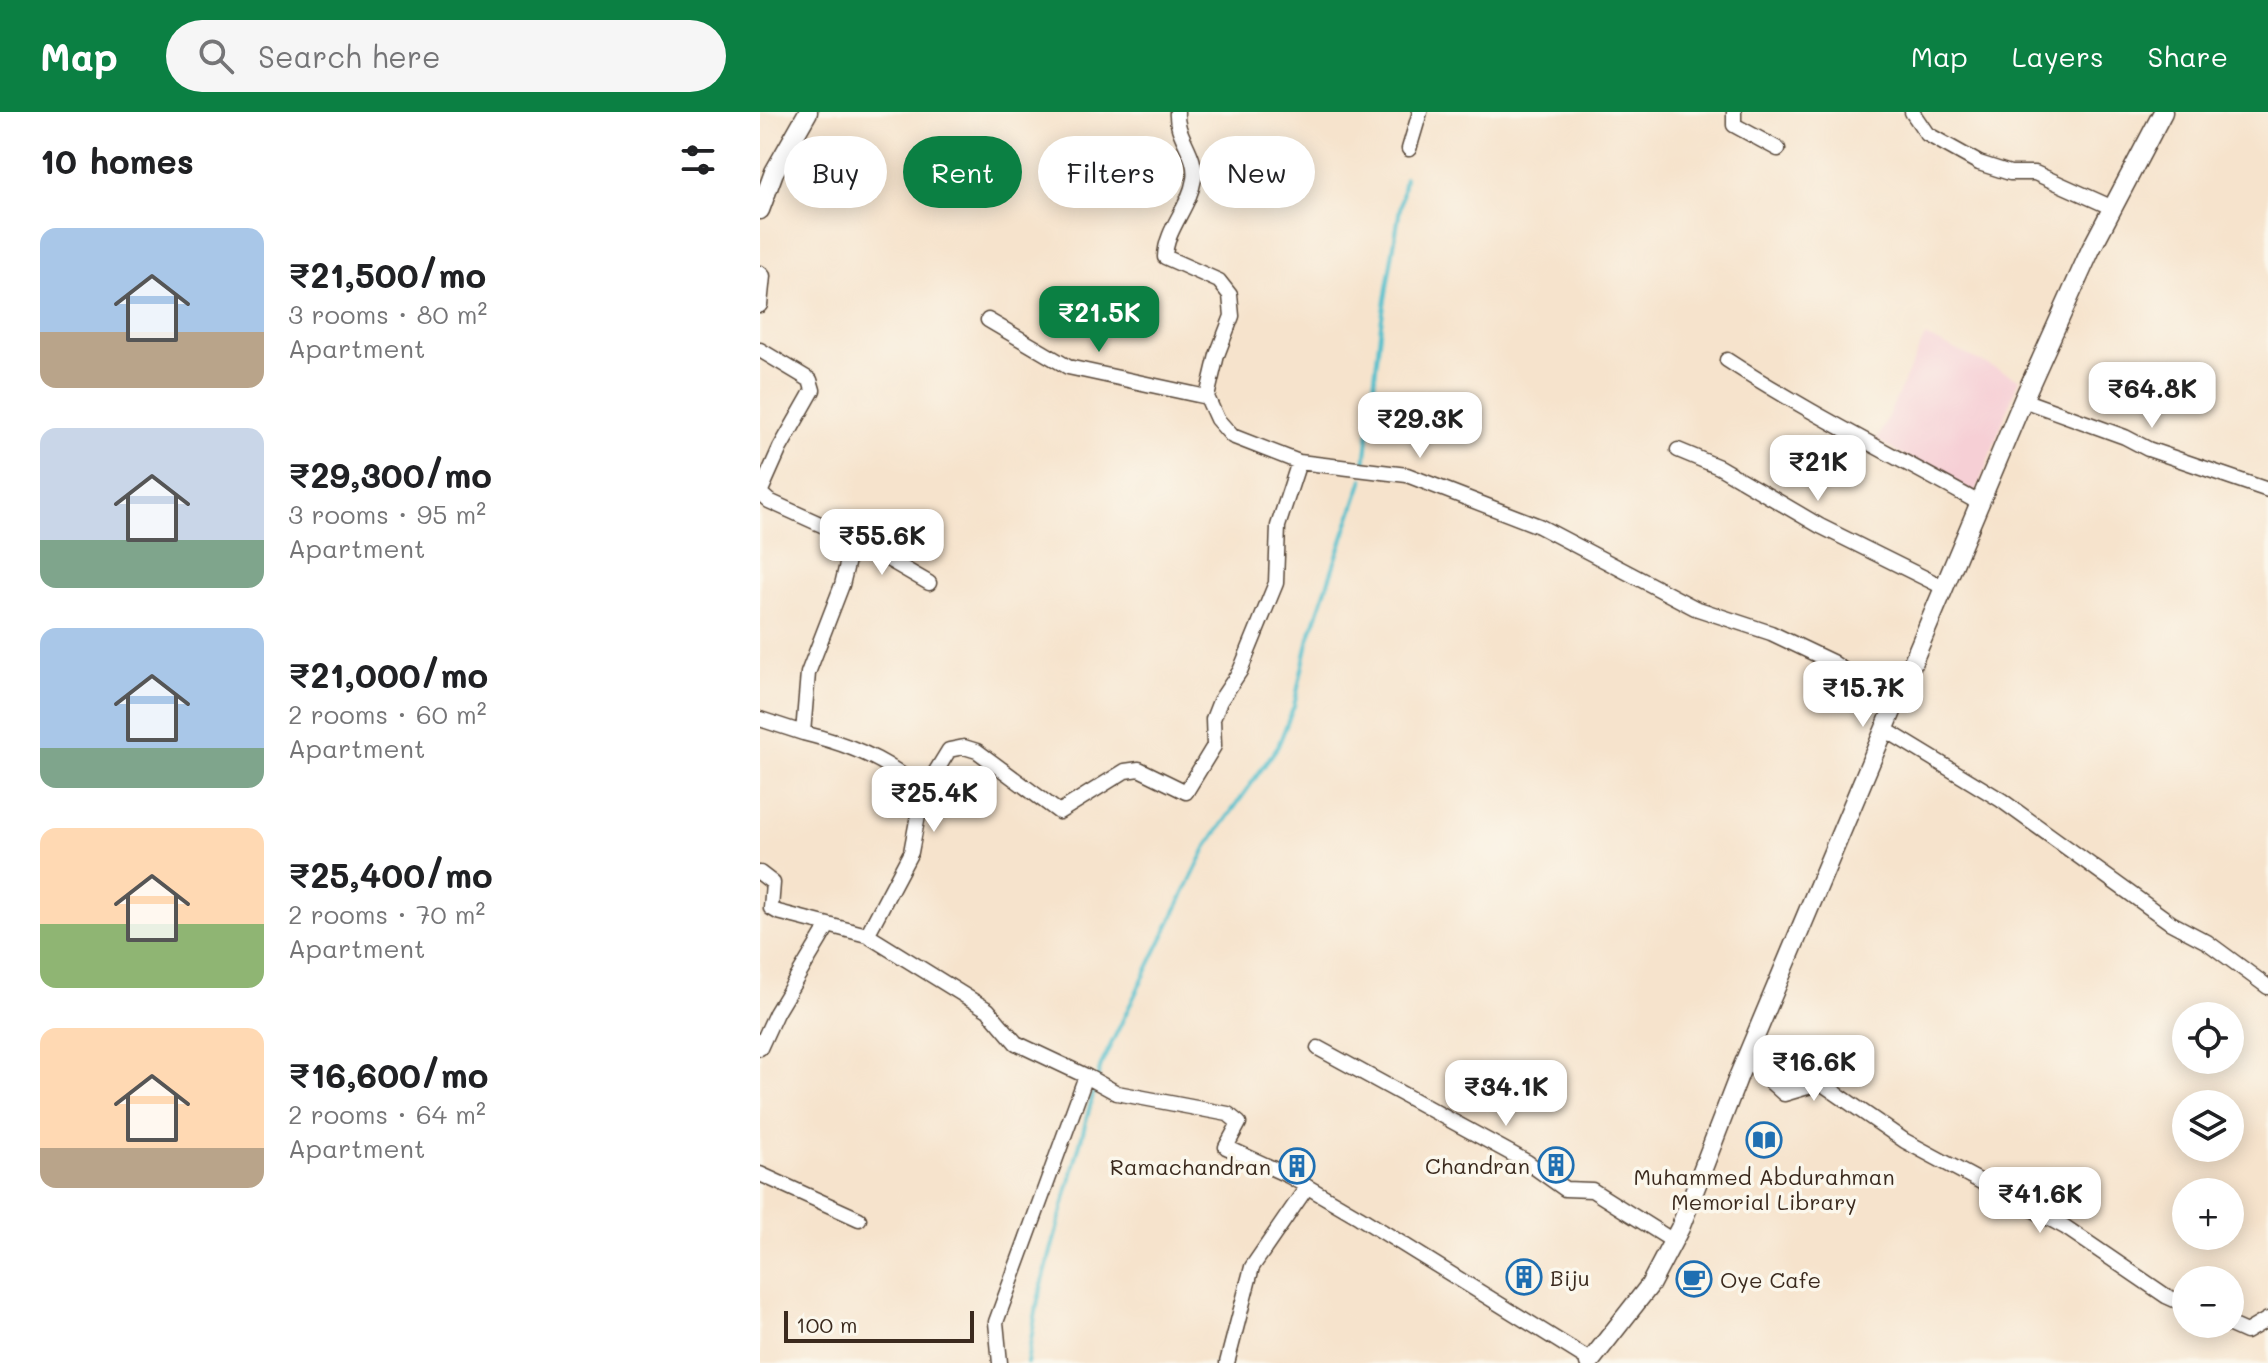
<!DOCTYPE html>
<meta charset="utf-8">
<style>
:root{--surface:#fff;--page:#f6f6f6;--text:#202124;--muted:#757577;--accent:#0b8043}
body{margin:0;font-family:Mali,sans-serif;background:var(--page);color:var(--text);height:100vh;display:flex;flex-direction:column;font-size:30px;white-space:nowrap}
*{box-sizing:border-box;margin:0}
p{font-size:26px;color:var(--muted)}
.icon{flex:none;width:44px;height:44px;fill:none;stroke:currentColor;stroke-width:2;stroke-linecap:round;stroke-linejoin:round}
.map{position:relative;flex:1;overflow:hidden}
.panel{display:flex;flex-direction:column;background:var(--surface);width:760px}
.panel>*{flex:none}
.hud{position:absolute;left:24px;top:24px;width:760px;height:72px;display:flex;gap:16px}
.controls{position:absolute;left:1412px;top:890px;display:grid;gap:16px}
.controls a{display:grid;place-items:center;width:72px;height:72px;border-radius:50%;background:var(--surface);box-shadow:0 4px 20px #0003;font-size:40px}
.scale{position:absolute;left:24px;bottom:20px;width:190px;box-sizing:border-box;padding-left:8px;border:4px solid #3b2a1e;border-top:0;font-size:22px;line-height:28px;white-space:nowrap;color:#3b2a1e;-webkit-text-stroke:6px #fbf7ec;paint-order:stroke}
.price{position:absolute;translate:-50% -68px;padding:0 18px;border-radius:16px;background:#fff;color:#222;font-size:26px;line-height:52px;filter:drop-shadow(0 2px 4px #0008)}
.price::after{content:'';position:absolute;left:50%;top:48px;width:24px;height:18px;margin-left:-12px;background:inherit;clip-path:polygon(0 0,100% 0,50% 100%)}
.price.selected{background:var(--accent);color:#fff}
ul{padding:0;list-style:none}
li{display:flex;align-items:center;gap:24px;height:200px;padding:0 40px}
li span{display:grid;place-items:center;flex:none;width:224px;height:160px;border-radius:16px;color:#555}
li>.icon{margin-inline-start:auto}
span .icon{width:96px;height:96px;fill:#fffc;stroke-width:1}
li b{font-size:34px}
h2{display:flex;justify-content:space-between;align-items:center;height:96px;padding:0 40px;font-size:34px}
.pill{padding:0 28px;border-radius:36px;background:var(--surface);box-shadow:0 4px 20px #0003;font-size:28px;line-height:72px}
.pill.selected{background:var(--accent);color:#fff}
header{display:flex;align-items:center;gap:48px;box-sizing:border-box;height:112px;padding:0 40px;background:var(--accent);color:#fff}
header strong{font-size:38px}
nav{display:flex;gap:44px;margin-inline-start:auto;font-size:28px}
.search{width:560px;height:72px;background:var(--page);display:flex;align-items:center;gap:20px;box-sizing:border-box;padding:0 28px;border-radius:44px;color:var(--muted);font-size:30px}
main{display:flex;flex:1;min-height:0}
.map>svg:first-child{display:block}
</style>
<header>
<strong>Map</strong>
<div class="search"><svg class="icon" aria-label="search" viewBox="0 0 24 24"><circle cx="10" cy="10" r="6"/><path d="M15 15l6 6"/></svg>Search here</div>
<nav><a>Map</a><a>Layers</a><a>Share</a></nav>
</header>
<main>
<section class="panel">
<h2>10 homes<svg class="icon" aria-label="filters" viewBox="0 0 24 24"><path d="M4 7h16M4 17h16"/><circle cx="9" cy="7" r="2"/><circle cx="15" cy="17" r="2"/></svg></h2>
<ul>
<li><span style="background:linear-gradient(#a9c7e8 65%,#b9a48a 0)"><svg class="icon" aria-label="home" viewBox="0 0 24 24"><path d="M3 11l9-7 9 7M6 9v11h12V9"/></svg></span><div><b>₹21,500/mo</b><p>3 rooms · 80 m²</p><p>Apartment</p></div></li>
<li><span style="background:linear-gradient(#c9d6e8 70%,#7fa58c 0)"><svg class="icon" aria-label="home" viewBox="0 0 24 24"><path d="M3 11l9-7 9 7M6 9v11h12V9"/></svg></span><div><b>₹29,300/mo</b><p>3 rooms · 95 m²</p><p>Apartment</p></div></li>
<li><span style="background:linear-gradient(#a9c7e8 75%,#7fa58c 0)"><svg class="icon" aria-label="home" viewBox="0 0 24 24"><path d="M3 11l9-7 9 7M6 9v11h12V9"/></svg></span><div><b>₹21,000/mo</b><p>2 rooms · 60 m²</p><p>Apartment</p></div></li>
<li><span style="background:linear-gradient(#ffd9b3 60%,#8fb573 0)"><svg class="icon" aria-label="home" viewBox="0 0 24 24"><path d="M3 11l9-7 9 7M6 9v11h12V9"/></svg></span><div><b>₹25,400/mo</b><p>2 rooms · 70 m²</p><p>Apartment</p></div></li>
<li><span style="background:linear-gradient(#ffd9b3 75%,#b9a48a 0)"><svg class="icon" aria-label="home" viewBox="0 0 24 24"><path d="M3 11l9-7 9 7M6 9v11h12V9"/></svg></span><div><b>₹16,600/mo</b><p>2 rooms · 64 m²</p><p>Apartment</p></div></li>
</ul>
</section>
<div class="map">
<svg width="1508" height="1251" viewBox="0 0 1508 1251">
<rect width="100%" height="100%" fill="#fbf7ec"/>
<filter id="ink" filterUnits="userSpaceOnUse"><feTurbulence type="fractalNoise" baseFrequency=".0125" numOctaves="2"/><feDisplacementMap in="SourceGraphic" scale="16" xChannelSelector="R" yChannelSelector="G"/><feConvolveMatrix kernelMatrix="1 2 1 2 8 2 1 2 1" color-interpolation-filters="sRGB"/></filter>
<filter id="wash" filterUnits="userSpaceOnUse"><feTurbulence type="fractalNoise" baseFrequency=".006" numOctaves="4" result="noise"/><feDisplacementMap in="SourceGraphic" scale="32" xChannelSelector="R" yChannelSelector="G"/><feGaussianBlur stdDeviation="1.8" result="paint"/><feColorMatrix in="noise" values="0 0 0 0 0 0 0 0 0 0 0 0 0 0 0 0 0 1.4 0 .05"/><feComposite in="paint" operator="in"/></filter>
<g filter="url(#wash)">
<rect width="100%" height="100%" fill="#f6e3cc"/>
<path fill="#f6cfd5" d="M1165,224L1259,267L1215,383L1117,328Z"/>
<g fill="none" stroke-linecap="round" stroke-linejoin="round">
<path stroke="#52bfcc" stroke-width="4" d="M605,353L621,212L645,66
M267,1251L278,1188L341,953L447,734L518,634L534,594L548,530L603,367"/>
</g>
</g>
<g filter="url(#ink)">
<g fill="none" stroke-linecap="round" stroke-linejoin="round">
<defs>
<path id="minor" d="M417,0C415,24 438,42 434,67C429,97 406,116 405,145L459,169L470,183L472,204L457,243L447,285L457,307L472,324L539,350L647,363L779,414L935,496L1011,521L1072,550L1135,594
M974,0V13L1018,37
M1152,0L1167,22L1219,51L1250,61H1275L1353,96
M649,37L660,0
M0,161L3,164L0,193
M228,208L308,255L447,285
M0,238L50,268L53,278L20,336L0,381L9,389L93,427L82,473L48,561L43,621C84,631 134,648 162,682L151,740L107,823L228,898L256,931L326,964L236,1210L240,1251
M967,248C1048,301 1136,344 1221,392
M1263,288L1365,325L1388,337L1508,378
M918,338L959,355L1060,414L1185,476
M93,427L169,471
M0,607L43,621
M1126,618L1241,688L1411,811L1447,830L1508,875
M162,682L189,638L204,635L217,639L299,700L365,659L379,657L426,680L454,634L453,607L460,589L480,559L516,471L518,414L539,350
M0,761L13,771L11,796L18,800L107,823
M0,936L16,901L68,814
M558,936L767,1050L805,1077L832,1078L913,1129
M986,948L1024,982L1061,971L1145,1029L1305,1115L1406,1184L1426,1193
M326,964L357,981L468,1002L479,1011L466,1035L529,1064L599,1105L831,1249
M0,1062L99,1107
M1468,1212L1486,1220L1508,1207
M467,1251L492,1155L547,1075"/>
<path id="major" d="M0,98L14,60L48,0
M829,1251L890,1173L920,1116L979,963L1263,288L1331,137L1403,0"/>
</defs>
<use href="#minor" stroke="#574638" stroke-width="17"/>
<use href="#major" stroke="#574638" stroke-width="21"/>
<use href="#minor" stroke="#fff" stroke-width="14"/>
<use href="#major" stroke="#fff" stroke-width="18"/>
</g>
</g>
<defs>
<symbol id="library-ring" viewBox="-11 -11 22 22"><circle r="9.5" fill="#fbf7ec" stroke="#1f6fb2" stroke-width="1.5"/><path d="M-6-4Q-3-5.5-.7-3.5V5Q-3 3-6 4ZM6-4Q3-5.5 .7-3.5V5Q3 3 6 4Z" fill="#1f6fb2"/></symbol>
<symbol id="building-ring" viewBox="-11 -11 22 22"><circle r="9.5" fill="#fbf7ec" stroke="#1f6fb2" stroke-width="1.5"/><path d="M-4-6H4V6H1V3H-1V6H-4ZM-2.5-4.3h1.7v1.8h-1.7ZM.8-4.3h1.7v1.8H.8ZM-2.5-1h1.7V.8h-1.7ZM.8-1h1.7V.8H.8Z" fill="#1f6fb2"/></symbol>
<symbol id="cafe-ring" viewBox="-11 -11 22 22"><circle r="9.5" fill="#fbf7ec" stroke="#1f6fb2" stroke-width="1.5"/><path d="M-5.5-4.5H6V0H3Q3 3.5 0 3.5H-2.5Q-5.5 3.5-5.5 0ZM3-3.2v2h1.7v-2ZM-6 4.5H4V6H-6Z" fill="#1f6fb2"/></symbol>
</defs>
<g fill-rule="evenodd">
<use href="#library-ring" x="984" y="1008" width="40" height="40"/>
<use href="#building-ring" x="776" y="1033" width="40" height="40"/>
<use href="#building-ring" x="517" y="1034" width="40" height="40"/>
<use href="#building-ring" x="744" y="1145" width="40" height="40"/>
<use href="#cafe-ring" x="914" y="1147" width="40" height="40"/>
</g>
<g text-anchor="middle" dominant-baseline="central" stroke-width="7" stroke-linejoin="round" paint-order="stroke">
<g font-size="22" fill="#3b2a1e" stroke="#fbf7ec" text-anchor="end">
<text x="770" y="1053">Chandran</text>
<text x="511" y="1054">Ramachandran</text>
<text x="1004" y="1064" text-anchor="middle">Muhammed Abdurahman<tspan x="1004" dy="25">Memorial Library</tspan></text>
<text x="790" y="1165" text-anchor="start">Biju</text>
<text x="960" y="1167" text-anchor="start">Oye Cafe</text>
</g>
</g>
</svg>
<div class="controls">
<a><svg class="icon" aria-label="locate" viewBox="0 0 24 24"><circle cx="12" cy="12" r="6"/><path d="M12 2v4M12 18v4M2 12h4M18 12h4"/></svg></a>
<a><svg class="icon" aria-label="layers" viewBox="0 0 24 24"><path d="M12 4l9 5-9 5-9-5zM3 14l9 5 9-5"/></svg></a>
<a>+</a>
<a>−</a>
</div>
<div class="scale">100 m</div>
<b class="price selected" style="left:339px;top:242px">₹21.5K</b>
<b class="price" style="left:1392px;top:318px">₹64.8K</b>
<b class="price" style="left:660px;top:348px">₹29.3K</b>
<b class="price" style="left:1058px;top:391px">₹21K</b>
<b class="price" style="left:122px;top:465px">₹55.6K</b>
<b class="price" style="left:1103px;top:617px">₹15.7K</b>
<b class="price" style="left:174px;top:722px">₹25.4K</b>
<b class="price" style="left:1054px;top:991px">₹16.6K</b>
<b class="price" style="left:746px;top:1016px">₹34.1K</b>
<b class="price" style="left:1280px;top:1123px">₹41.6K</b>
<div class="hud">
<a class="pill">Buy</a>
<a class="pill selected">Rent</a>
<a class="pill">Filters</a>
<a class="pill">New</a>
</div>
</div>
</main>
